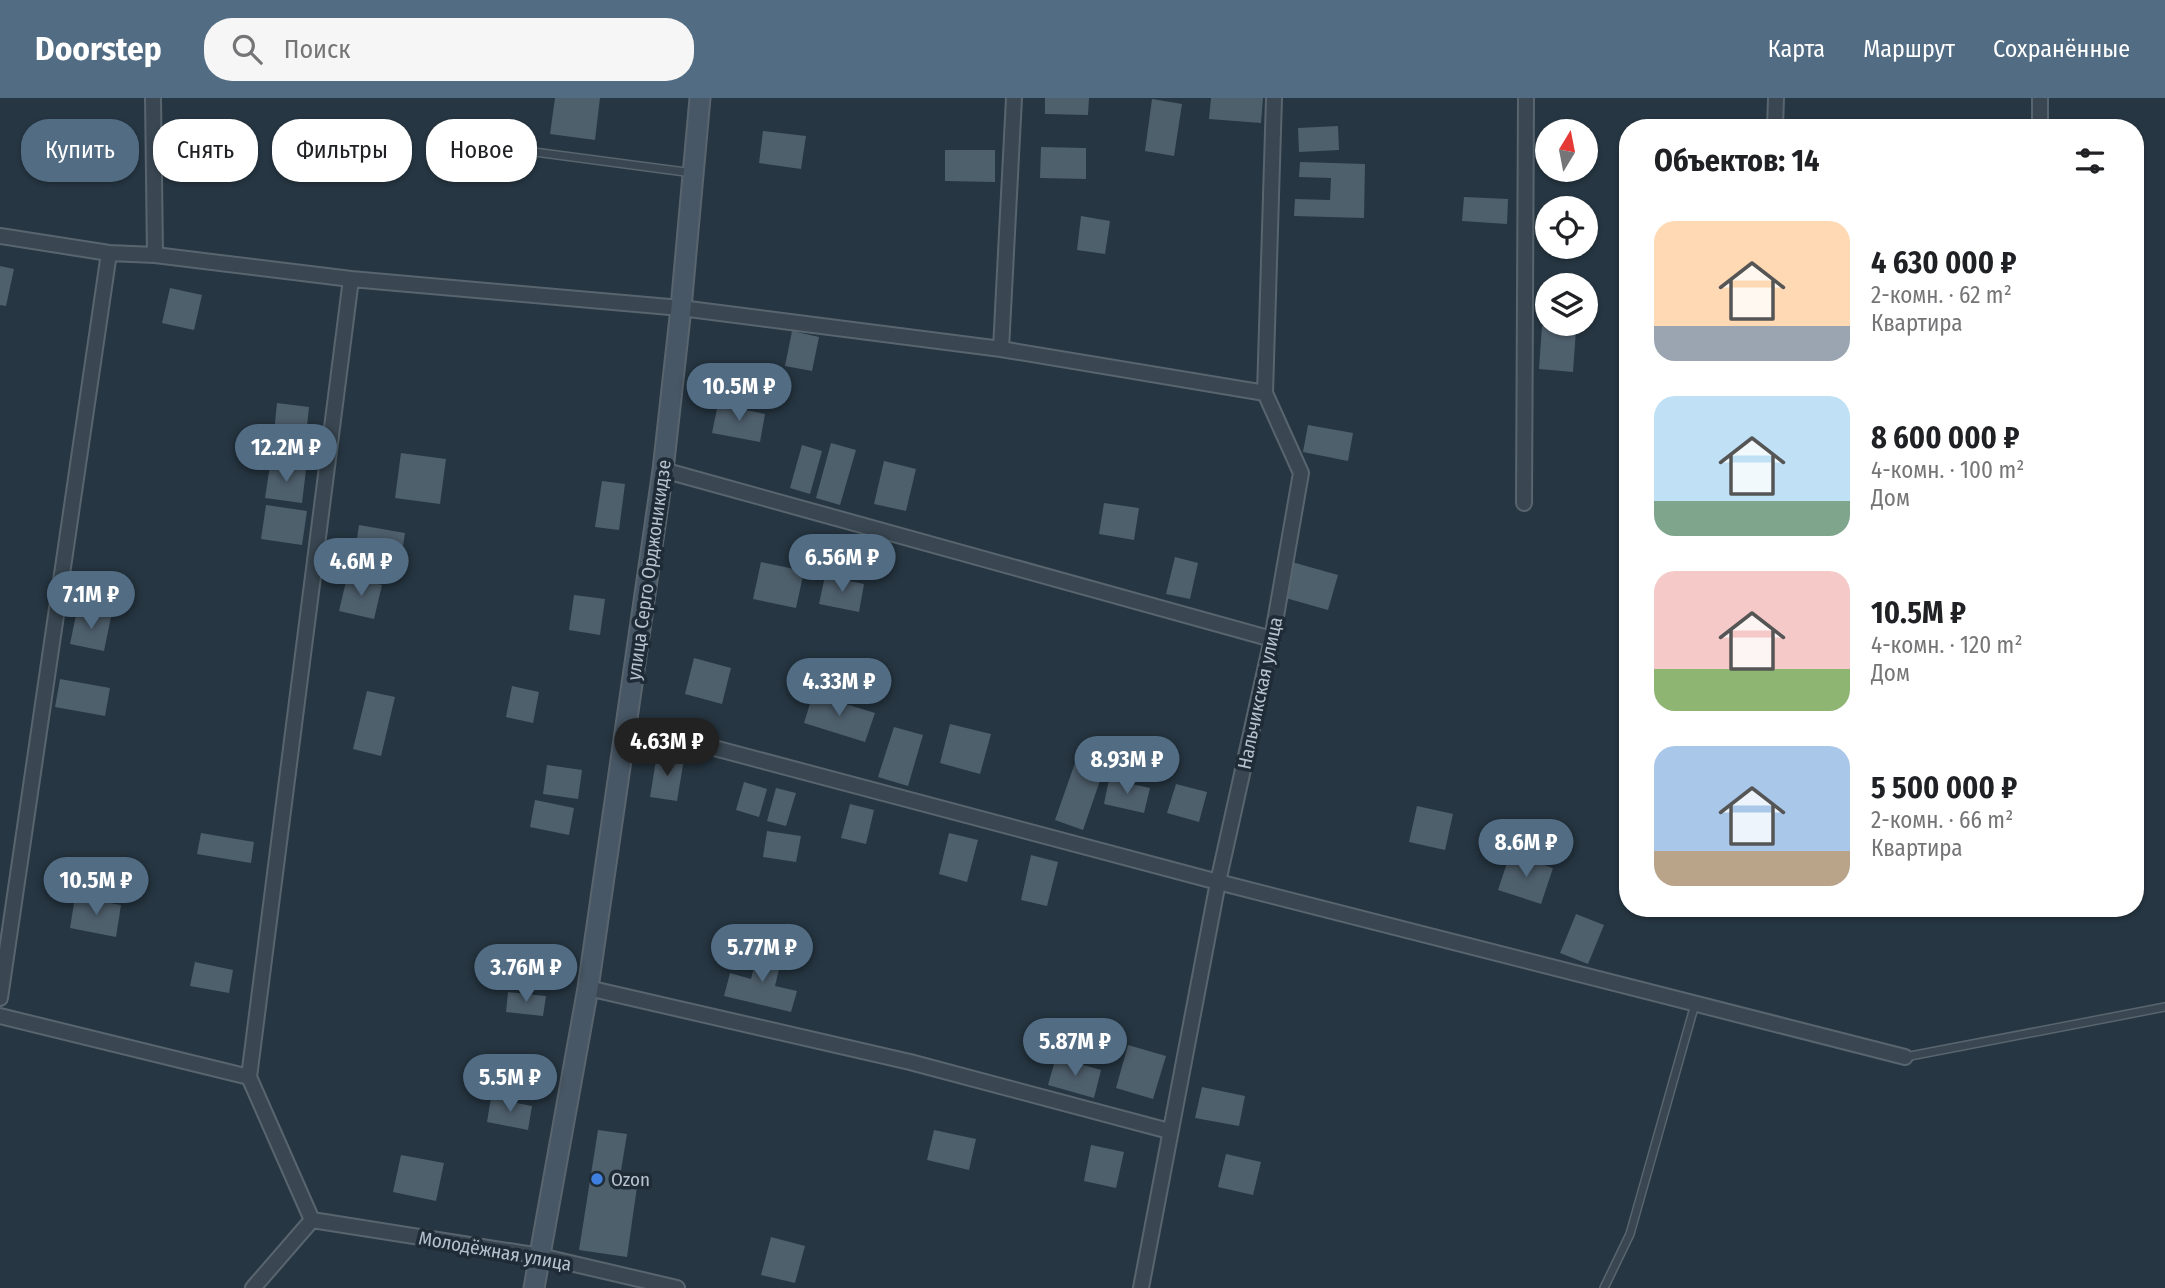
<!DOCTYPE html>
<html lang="ru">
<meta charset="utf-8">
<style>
:root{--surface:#fff;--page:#f6f6f6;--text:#202124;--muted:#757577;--accent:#526c84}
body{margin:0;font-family:"Fira Sans Condensed",sans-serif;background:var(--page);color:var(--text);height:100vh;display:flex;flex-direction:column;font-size:26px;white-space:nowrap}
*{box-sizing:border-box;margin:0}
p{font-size:23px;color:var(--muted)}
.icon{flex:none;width:38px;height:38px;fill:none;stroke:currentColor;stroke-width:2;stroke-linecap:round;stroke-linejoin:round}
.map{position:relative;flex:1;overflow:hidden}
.details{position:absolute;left:1619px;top:21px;width:525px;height:798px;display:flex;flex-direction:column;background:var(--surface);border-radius:28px;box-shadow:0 2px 5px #0004}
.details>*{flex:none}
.top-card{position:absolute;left:21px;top:21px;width:665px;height:63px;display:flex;gap:14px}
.needle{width:46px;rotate:10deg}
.tools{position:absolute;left:1535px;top:21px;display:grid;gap:14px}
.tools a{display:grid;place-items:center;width:63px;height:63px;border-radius:50%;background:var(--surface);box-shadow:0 2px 5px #0004;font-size:35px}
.price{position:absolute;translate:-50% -60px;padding:0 16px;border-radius:24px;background:var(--accent);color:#fff;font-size:23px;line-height:46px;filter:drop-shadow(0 2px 4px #0008)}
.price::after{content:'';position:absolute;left:50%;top:42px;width:21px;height:16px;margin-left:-10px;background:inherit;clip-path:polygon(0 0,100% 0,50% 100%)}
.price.current{background:#222;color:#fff}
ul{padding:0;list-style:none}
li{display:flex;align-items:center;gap:21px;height:175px;padding:0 35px}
li span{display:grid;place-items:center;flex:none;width:196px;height:140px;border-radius:21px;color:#555}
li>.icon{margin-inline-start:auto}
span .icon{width:84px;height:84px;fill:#fffc;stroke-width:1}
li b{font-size:30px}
h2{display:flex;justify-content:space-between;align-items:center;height:84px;padding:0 35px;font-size:30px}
.tag{padding:0 24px;border-radius:28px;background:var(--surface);box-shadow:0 2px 5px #0004;font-size:24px;line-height:63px}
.tag.current{background:var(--accent);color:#fff}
header{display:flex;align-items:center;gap:42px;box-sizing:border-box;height:98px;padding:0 35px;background:var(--accent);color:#fff}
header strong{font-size:33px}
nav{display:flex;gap:38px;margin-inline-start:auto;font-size:24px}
.search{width:490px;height:63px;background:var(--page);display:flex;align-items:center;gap:18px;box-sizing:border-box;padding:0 24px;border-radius:28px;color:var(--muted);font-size:26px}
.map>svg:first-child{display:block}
</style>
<header>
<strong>Doorstep</strong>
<div class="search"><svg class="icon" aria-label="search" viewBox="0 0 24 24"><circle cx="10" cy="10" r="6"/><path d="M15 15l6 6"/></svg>Поиск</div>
<nav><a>Карта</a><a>Маршрут</a><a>Сохранённые</a></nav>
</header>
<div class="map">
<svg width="2165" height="1190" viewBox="0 0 2165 1190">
<rect width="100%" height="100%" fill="#263642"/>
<path fill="#4f606d" d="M555,0H600L595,42L550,36Z
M1045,0H1089L1088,17L1045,16Z
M1211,0H1263L1261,25L1209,21Z
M1152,1L1182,6L1174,58L1145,53Z
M1338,28L1339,52L1299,54L1298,30Z
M763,33L806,38L801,71L759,65Z
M1041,49L1086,50V81L1040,80Z
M945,52H995V84L945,83Z
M1300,64L1365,66L1364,120L1294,118L1295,101L1330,102L1331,80L1299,79Z
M1464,99L1508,101L1507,126L1462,123Z
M1081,118L1110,123L1105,156L1077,152Z
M0,168L14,171L6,208L0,207Z
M170,190L202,197L194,232L162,225Z
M1542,228L1576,231L1573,274L1539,271Z
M792,233L819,239L812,273L785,268Z
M277,305L309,309L306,338L274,334Z
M718,306L765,316L760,344L712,335Z
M1308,327L1353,335L1348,363L1303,354Z
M831,345L856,352L840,407L816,400Z
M802,347L822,353L810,396L790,390Z
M401,355L446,361L440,406L395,400Z
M884,363L916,371L906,413L874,406Z
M270,367L306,372L302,405L265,400Z
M602,383L625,386L619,432L595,429Z
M1104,405L1139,410L1134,442L1099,436Z
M266,407L307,413L302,447L261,441Z
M359,427L405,435L399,474L353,466Z
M1175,459L1198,465L1190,501L1166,496Z
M761,464L804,473L796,510L753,501Z
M1292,464L1338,477L1328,512L1282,499Z
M825,478L864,486L859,514L819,506Z
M347,479L382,487L374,521L339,513Z
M574,497L605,501L600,537L569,532Z
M77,512L111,519L104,553L70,546Z
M694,560L731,570L722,606L685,596Z
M60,581L110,590L105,618L55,609Z
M512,588L539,594L533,625L506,619Z
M367,593L395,599L381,658L353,651Z
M813,596L875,615L865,644L804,625Z
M950,626L991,636L980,676L940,665Z
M894,629L923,637L908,688L878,679Z
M657,656L684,661L677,703L650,699Z
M1076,662L1104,671L1083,732L1055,722Z
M547,667L582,672L578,701L543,696Z
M1109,681L1150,690L1144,715L1104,706Z
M744,684L767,691L759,719L736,712Z
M1176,686L1207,694L1199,724L1167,715Z
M776,690L796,695L786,728L767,723Z
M535,702L574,710L569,737L530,729Z
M850,706L874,712L866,746L841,740Z
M1417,708L1453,716L1445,752L1409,744Z
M767,733L801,738L796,764L763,759Z
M201,735L254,744L251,765L197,756Z
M949,735L978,742L967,784L939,776Z
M1510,756L1553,770L1541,806L1498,792Z
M1031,757L1058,764L1047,808L1021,802Z
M75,799L121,807L116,839L70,830Z
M1576,816L1604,827L1588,866L1560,855Z
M759,849L783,855L775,888L797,893L791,914L724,898L730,875L751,881Z
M195,864L233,872L229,895L190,888Z
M508,894L546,898L543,918L506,914Z
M1128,947L1166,958L1153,1001L1116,990Z
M1056,959L1101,972L1094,1000L1048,987Z
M1202,989L1245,998L1239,1028L1195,1020Z
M491,1000L532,1008L528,1032L487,1024Z
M598,1032L627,1036L620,1079L638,1082L627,1159L579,1152Z
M934,1032L976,1041L969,1072L927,1062Z
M1091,1047L1124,1054L1116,1090L1084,1083Z
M1226,1056L1261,1064L1253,1097L1218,1089Z
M401,1057L444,1065L436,1103L393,1094Z
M771,1139L805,1148L795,1185L761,1177Z"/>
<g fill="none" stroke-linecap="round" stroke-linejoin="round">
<defs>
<path id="lane" d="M437,41L693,75
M1905,959L2165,909
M1604,1190L1630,1136L1695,906"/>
<path id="street" d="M153,0L155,157
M2040,0V30
M1775,30L1776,0
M0,138L109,155L155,157L351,181L681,210L1001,251L1265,295
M1001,251L1014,0
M663,372L1272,541
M1524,405L1526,0
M628,627L1218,784L1905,959
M588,890L910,964L1169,1033
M0,900L109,155
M0,918L249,979
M312,1122L249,979L351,181
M312,1122L540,1158L677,1190
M253,1190L312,1122
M1141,1190L1218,784L1272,541L1301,375L1265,295L1274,0"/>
<path id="secondary" d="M534,1190L588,890L663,372L681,210L700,0"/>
</defs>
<use href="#lane" stroke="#58656f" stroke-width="10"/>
<use href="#street" stroke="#58656f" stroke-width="18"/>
<use href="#secondary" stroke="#58656f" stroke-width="23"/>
<use href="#lane" stroke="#3a4752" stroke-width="7"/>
<use href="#street" stroke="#3a4752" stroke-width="14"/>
<use href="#secondary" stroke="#485765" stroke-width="19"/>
</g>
<circle fill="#3f7fe0" stroke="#1f2c37" stroke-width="2.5" cx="597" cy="1081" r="7"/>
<g text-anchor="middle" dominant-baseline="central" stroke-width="7" stroke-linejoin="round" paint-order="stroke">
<g font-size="19" fill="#b7c2cc" stroke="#1f2c37">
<text transform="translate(649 472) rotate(-82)">улица Серго Орджоникидзе</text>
<text transform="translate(1260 595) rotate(-78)">Нальчикская улица</text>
<text transform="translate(495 1153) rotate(10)">Молодёжная улица</text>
</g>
<g font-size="19" fill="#b7c2cc" stroke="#1f2c37" text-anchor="start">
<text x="611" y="1081">Ozon</text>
</g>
</g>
</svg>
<div class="tools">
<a><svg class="needle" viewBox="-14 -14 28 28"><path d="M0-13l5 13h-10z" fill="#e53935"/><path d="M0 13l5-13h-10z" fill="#757577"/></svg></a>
<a><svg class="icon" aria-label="locate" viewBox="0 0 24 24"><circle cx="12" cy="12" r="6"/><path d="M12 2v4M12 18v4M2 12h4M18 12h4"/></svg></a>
<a><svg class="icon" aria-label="layers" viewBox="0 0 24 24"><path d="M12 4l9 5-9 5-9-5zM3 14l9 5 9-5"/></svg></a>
</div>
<b class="price" style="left:739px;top:325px">10.5M ₽</b>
<b class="price" style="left:286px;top:386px">12.2M ₽</b>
<b class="price" style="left:842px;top:496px">6.56M ₽</b>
<b class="price" style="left:361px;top:500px">4.6M ₽</b>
<b class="price" style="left:91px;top:533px">7.1M ₽</b>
<b class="price" style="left:839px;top:620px">4.33M ₽</b>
<b class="price current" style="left:667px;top:680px">4.63M ₽</b>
<b class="price" style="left:1127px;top:698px">8.93M ₽</b>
<b class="price" style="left:1526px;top:781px">8.6M ₽</b>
<b class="price" style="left:96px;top:819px">10.5M ₽</b>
<b class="price" style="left:762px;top:886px">5.77M ₽</b>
<b class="price" style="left:526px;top:906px">3.76M ₽</b>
<b class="price" style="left:1075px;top:980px">5.87M ₽</b>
<b class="price" style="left:510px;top:1016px">5.5M ₽</b>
<div class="top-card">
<a class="tag current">Купить</a>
<a class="tag">Снять</a>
<a class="tag">Фильтры</a>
<a class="tag">Новое</a>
</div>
<section class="details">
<h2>Объектов: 14<svg class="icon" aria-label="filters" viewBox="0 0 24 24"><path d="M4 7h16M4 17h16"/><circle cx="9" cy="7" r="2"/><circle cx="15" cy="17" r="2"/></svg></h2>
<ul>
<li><span style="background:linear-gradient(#ffd9b3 75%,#9aa5b1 0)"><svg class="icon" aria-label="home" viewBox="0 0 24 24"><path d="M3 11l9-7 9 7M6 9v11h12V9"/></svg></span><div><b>4 630 000 ₽</b><p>2-комн. · 62 m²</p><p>Квартира</p></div></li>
<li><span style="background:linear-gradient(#bfe0f5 75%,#7fa58c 0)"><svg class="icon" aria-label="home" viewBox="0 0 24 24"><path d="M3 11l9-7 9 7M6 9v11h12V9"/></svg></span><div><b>8 600 000 ₽</b><p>4-комн. · 100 m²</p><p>Дом</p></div></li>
<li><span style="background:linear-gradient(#f6c9c9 70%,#8fb573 0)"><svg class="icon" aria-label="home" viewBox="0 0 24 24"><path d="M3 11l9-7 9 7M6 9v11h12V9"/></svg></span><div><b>10.5M ₽</b><p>4-комн. · 120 m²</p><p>Дом</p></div></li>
<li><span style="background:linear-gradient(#a9c7e8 75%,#b9a48a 0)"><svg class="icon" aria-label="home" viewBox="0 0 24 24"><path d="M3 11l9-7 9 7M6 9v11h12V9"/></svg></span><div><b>5 500 000 ₽</b><p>2-комн. · 66 m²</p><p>Квартира</p></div></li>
</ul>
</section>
</div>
